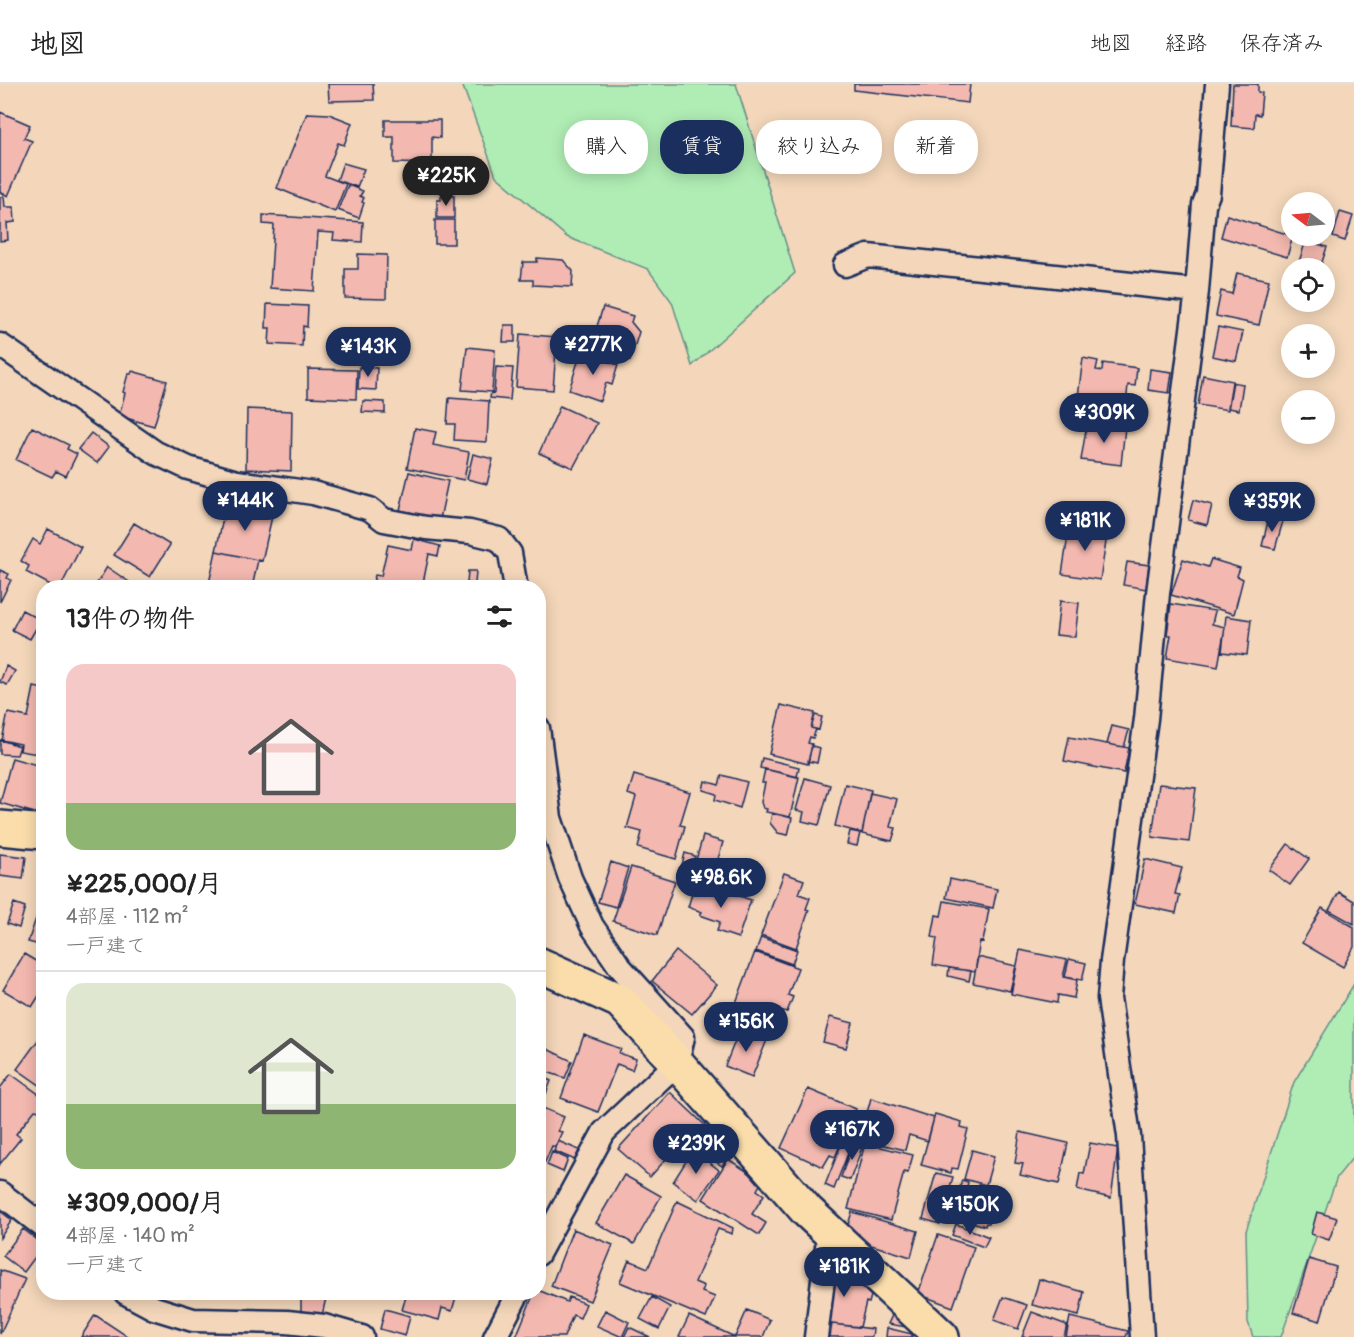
<!DOCTYPE html>
<html lang="ja">
<meta charset="utf-8">
<style>
:root{--surface:#fff;--page:#f2f2f2;--text:#222;--muted:#767676;--line:#e0e0e0;--accent:#1b2f5e}
body{margin:0;font-family:Pangolin,"Klee One",sans-serif;background:var(--page);color:var(--text);height:100vh;display:flex;flex-direction:column;font-size:22px;white-space:nowrap}
*{box-sizing:border-box;margin:0}
p{font-size:20px;color:var(--muted)}
.icon{flex:none;width:33px;height:33px;fill:none;stroke:currentColor;stroke-width:2;stroke-linecap:round;stroke-linejoin:round}
.map{position:relative;flex:1;overflow:hidden}
.details{position:absolute;left:36px;top:496px;width:510px;height:720px;display:flex;flex-direction:column;background:var(--surface);border-radius:24px;box-shadow:0 3px 15px #0003}
.details>*{flex:none}
.hud{position:absolute;left:564px;top:36px;width:570px;height:54px;display:flex;gap:12px}
.needle{width:39px;rotate:286deg}
.tools{position:absolute;left:1281px;top:108px;display:grid;gap:12px}
.tools a{display:grid;place-items:center;width:54px;height:54px;border-radius:50%;background:var(--surface);box-shadow:0 3px 15px #0003;font-size:30px}
.price{position:absolute;translate:-50% -51px;padding:0 14px;border-radius:21px;background:var(--accent);color:#fff;font-size:20px;line-height:39px;filter:drop-shadow(0 2px 3px #0008)}
.price::after{content:'';position:absolute;left:50%;top:36px;width:18px;height:14px;margin-left:-9px;background:inherit;clip-path:polygon(0 0,100% 0,50% 100%)}
.price.current{background:#222;color:#fff}
ul{padding:0;list-style:none}
li{display:grid;align-content:center;gap:12px;height:318px;padding:0 30px}
li+li{border-top:2px solid var(--line)}
li span{display:grid;place-items:center;height:186px;border-radius:18px;color:#555}
li>.icon{margin-inline-start:auto}
span .icon{width:108px;height:108px;fill:#fffc;stroke-width:1}
li b{font-size:26px}
h2{display:flex;justify-content:space-between;align-items:center;height:72px;padding:0 30px;font-size:26px}
.tag{padding:0 21px;border-radius:24px;background:var(--surface);box-shadow:0 3px 15px #0003;font-size:21px;line-height:54px}
.tag.current{background:var(--accent);color:#fff}
header{display:flex;align-items:center;gap:36px;box-sizing:border-box;height:84px;padding:0 30px;background:var(--surface);border-bottom:2px solid var(--line)}
header strong{font-size:28px}
nav{display:flex;gap:33px;margin-inline-start:auto;font-size:21px}
.map>svg:first-child{display:block}
</style>
<header>
<strong>地図</strong>
<nav><a>地図</a><a>経路</a><a>保存済み</a></nav>
</header>
<div class="map">
<svg width="1354" height="1253" viewBox="0 0 1354 1253">
<rect width="100%" height="100%" fill="#f4d7ba"/>
<filter id="ink" filterUnits="userSpaceOnUse"><feTurbulence type="fractalNoise" baseFrequency=".0167" numOctaves="2"/><feDisplacementMap in="SourceGraphic" scale="12" xChannelSelector="R" yChannelSelector="G"/><feConvolveMatrix kernelMatrix="1 2 1 2 8 2 1 2 1" color-interpolation-filters="sRGB"/></filter>
<g filter="url(#ink)">
<path fill="#b0edb4" stroke="#668e89" stroke-width="1.5" d="M462,0H736L795,189L692,282L672,218L648,185L567,153L496,92Z
M1354,900V1072L1337,1093L1281,1253H1253L1248,1238L1246,1147L1294,998Z"/>
<path fill="#f3b8af" stroke="#1b2f5e" stroke-width="1.5" d="M328,0H373L374,16L329,17Z
M854,0H970L968,19L854,6Z
M1233,0H1258V8L1262,9L1260,31L1255,30L1254,44L1231,42Z
M0,28L30,41L24,54L32,57L8,112L0,108Z
M307,29L329,30L352,39L344,61L338,59L325,92L346,100L335,128L277,104Z
M385,36H440V54L432,53V80L394,79V53H385Z
M343,79L364,85L357,103L337,96Z
M348,101L363,107L360,112L364,114L362,118L364,119L359,134L338,126Z
M441,112H454V134H437V116H441Z
M0,113H4L5,123H14L15,138L7,139L8,156L0,157Z
M1340,128L1353,132L1345,157L1333,153Z
M263,131L363,138L362,158L333,156L334,149L318,148L314,207L270,204L274,141L263,140Z
M1227,131L1293,152L1287,173L1221,153Z
M435,136H454V160H435Z
M1306,156L1327,163L1320,184H1297Z
M358,170L387,171L386,215L345,214V185H358Z
M537,174L563,176L573,187L572,203L533,201V196H521L523,178H537Z
M1237,189L1269,196L1259,241L1216,232L1221,207L1232,210Z
M267,220L308,222L307,243L303,242L302,262L269,260L270,244H266Z
M603,223L633,232L631,238L639,248L630,277L590,265Z
M504,241H515V258H503Z
M1218,243L1243,248L1236,277L1212,272Z
M520,250L557,253L553,306L516,303Z
M467,263L495,266L492,308L462,306Z
M581,268L618,281L612,301L606,299L600,317L569,306Z
M1083,274L1098,277L1096,286L1102,287L1103,279L1137,284L1135,302L1128,301L1126,321L1134,322L1132,341L1075,336Z
M359,283L377,284L376,306L358,305Z
M496,283L513,284L510,316L490,314L491,308L494,309Z
M308,285L357,286L356,315L308,313Z
M1150,285L1172,288L1169,309L1148,306Z
M132,287L167,297L154,342L119,332L125,309L123,308L128,290H131Z
M1203,291L1233,297L1228,326L1198,321Z
M1232,298L1243,300L1239,326L1228,324Z
M449,314L489,317L487,358L454,356L455,340H447Z
M363,317L385,318V329L362,328Z
M560,322L597,339L573,384L539,369Z
M247,325L292,327L291,387L246,385Z
M1087,339L1125,343L1121,381L1081,376Z
M32,343L69,361L67,365L77,370L66,392L56,387L52,393L16,376Z
M415,344L436,348L433,361L469,368L464,396L407,384Z
M91,349L109,363L97,379L78,365Z
M473,370L493,375L487,400L467,395Z
M409,388L448,397L440,435L400,426Z
M1193,416L1212,421L1207,441L1188,436Z
M233,419L273,428L262,477L216,467L225,425L232,427Z
M1269,433L1283,437L1275,465L1262,462Z
M134,439L170,461L150,493L114,471Z
M1070,439L1108,445L1100,496L1062,490Z
M48,445L81,463L60,504H56L26,488L29,482L21,477L33,455L40,460Z
M414,455L440,462L438,472L429,470L422,504H372L375,491L381,492L388,461L412,466Z
M216,467L258,476L252,504H208Z
M1183,475L1208,483L1211,475L1240,484L1237,492L1243,495L1234,530L1171,511Z
M1127,478L1149,481L1146,505L1123,501Z
M107,483L138,504H94Z
M0,486L9,490L7,494L11,496L0,518Z
M468,487H476L475,500L467,499Z
M1060,517L1079,519L1075,553L1056,551Z
M1171,520L1215,527L1212,540L1225,543L1218,583L1167,574L1171,551H1167Z
M22,526L41,536L30,555L12,546Z
M1226,532L1251,536L1247,571L1222,568Z
M6,582L15,587L7,601L0,598Z
M34,603L44,605V671L20,667L21,660L2,656L8,629L28,633Z
M781,621L815,629L811,644L816,645L813,654L810,653L808,659L812,660L808,680L769,670Z
M815,631L822,633L819,646L811,644Z
M1112,642L1129,646L1124,663L1107,660Z
M1069,653L1129,664L1124,689L1064,677Z
M0,656L20,662L17,671L0,670Z
M812,662L820,664L817,679L808,677Z
M12,674L44,683V711L38,730L0,719Z
M762,674L799,683L797,693L760,684Z
M765,685L799,693L790,733L766,728L767,725L763,724L761,718L765,699H762Z
M634,691L690,708L680,741L685,742L676,775L638,764L642,748L627,744L636,713L628,710Z
M722,691L747,698L740,724L715,716L716,710L703,706L705,697L719,701Z
M805,694L830,701L819,741L802,737L804,728L796,726Z
M845,700L871,706L862,749L835,742Z
M1159,700L1196,704L1189,758L1152,753Z
M870,709L897,715L890,743L896,744L892,757L862,750Z
M772,729L792,734L788,751L778,749L770,739Z
M850,747L860,749L857,762L847,760Z
M703,752L723,758L716,782L696,776Z
M1288,760L1309,775L1290,801L1269,786Z
M685,769L695,772L691,788L681,785Z
M0,770L26,773L23,795L0,792Z
M1145,775L1182,784L1175,810L1180,811L1176,829L1135,820Z
M611,778L628,784L616,823L598,818Z
M631,783L675,797L657,851L613,837Z
M784,789L804,796L799,810L810,814L806,825L809,826L796,864L761,851Z
M950,795L997,805L993,824L946,814Z
M710,802L751,816L738,854L717,847L720,838L700,831L702,828L688,823L694,803L709,807Z
M1339,808L1354,817V840L1329,826Z
M44,811V862L28,858Z
M944,817L989,825L983,858L980,857L975,888L933,881L937,854L932,853L936,831L941,832Z
M14,819L25,823L19,844L7,840Z
M1322,824L1354,843V863L1343,883L1302,859Z
M761,853L797,866L792,880L756,867Z
M1020,866L1067,876L1063,893L1077,896L1074,914L1058,911L1057,919L1011,910Z
M676,867L717,901L692,930L652,897Z
M755,868L798,884L788,911L793,913L787,928L783,927L774,948L731,932Z
M24,870L44,882V904L32,923L3,906Z
M978,873L1016,882L1010,907L973,899Z
M1069,875L1086,879L1082,896L1065,893Z
M949,884L971,887L969,897L948,892Z
M830,933L853,939L846,964L823,958Z
M741,942L748,945L747,948L767,956L752,993L725,982Z
M584,951L621,965L619,969L636,975L632,986L617,980L598,1028L561,1014Z
M41,952L44,954V1004L17,985Z
M543,963L572,977L565,994L538,985V973Z
M11,990L44,1014V1028L35,1026L16,1050L21,1054L0,1080V1004Z
M538,991L551,997L546,1010L538,1007Z
M808,1005L856,1025L835,1073L830,1071L823,1083L781,1064Z
M670,1008L709,1045L692,1062L684,1055L650,1093L618,1065Z
M871,1014L934,1034L928,1057L909,1051L905,1066L860,1055Z
M538,1022L564,1033L558,1047L562,1048L555,1063L552,1062L545,1078L538,1076Z
M935,1030L962,1038L961,1043L968,1045L958,1085L952,1084L951,1089L921,1081Z
M1020,1048L1068,1059L1059,1100L1020,1091L1023,1080L1015,1079Z
M558,1057L579,1066L575,1076L554,1067Z
M853,1058L863,1061L850,1096L841,1093Z
M723,1059L732,1064L722,1082L713,1076Z
M865,1059L913,1071L908,1089L904,1088L891,1136L848,1125Z
M1090,1059L1118,1064L1111,1114L1077,1106L1080,1089L1084,1090Z
M841,1061L850,1064L834,1105L825,1101Z
M693,1066L719,1086L698,1116L673,1098Z
M972,1066L994,1072L986,1101L964,1095Z
M552,1068L568,1075L563,1088L547,1081Z
M728,1075L762,1097L757,1106L764,1111L752,1130L766,1139L759,1151L703,1115Z
M936,1089L953,1093L940,1140L923,1135Z
M624,1091L661,1112L634,1160L596,1139Z
M962,1096L968,1098L967,1103L973,1104L972,1109L995,1116L989,1139H986L985,1142L952,1132Z
M978,1101L997,1107L995,1115L975,1110Z
M677,1117L733,1144L732,1150L718,1145L695,1198L704,1202L702,1208L715,1213L706,1234L620,1198L629,1176L648,1184Z
M0,1127L12,1136L0,1154Z
M852,1128L918,1147L911,1173L858,1157L859,1150L846,1147Z
M1317,1128L1337,1134L1329,1156L1311,1150Z
M956,1140L989,1153L984,1163L952,1151Z
M23,1145L44,1161L24,1188L3,1172Z
M573,1145L613,1161L590,1217L551,1202Z
M938,1151L974,1163L953,1223L918,1210Z
M830,1173L871,1212L869,1219L866,1218L860,1243L823,1239Z
M1309,1175L1336,1183L1320,1237L1293,1229Z
M0,1186L25,1195L0,1250Z
M1039,1195L1084,1208L1079,1232L1032,1221Z
M538,1206L567,1218L569,1213L586,1220L580,1234L573,1231L564,1253H516L534,1209H538Z
M301,1209H327L322,1232L301,1230Z
M407,1209H457L452,1227L442,1224L439,1236L402,1226Z
M652,1213L670,1223L659,1245L640,1235Z
M1003,1213L1027,1221L1018,1245L994,1236Z
M385,1225L410,1232L405,1252L380,1245Z
M895,1225L908,1237L906,1243L888,1240Z
M605,1226L629,1238L622,1253L597,1242Z
M747,1226L770,1236L763,1253H735Z
M1032,1228L1067,1241L1064,1253H1022Z
M95,1231L127,1252L126,1253H81Z
M689,1232L735,1253H679Z
M1070,1233L1128,1247L1126,1253H1066Z
M832,1240L873,1245L872,1253H830Z
M629,1243L650,1253H624Z
M887,1244L912,1250V1253H886Z"/>
<g fill="none" stroke-linecap="round" stroke-linejoin="round">
<defs>
<path id="minor" d="M845,181L868,172L1197,207
M0,261L156,369L188,384L237,398L313,409L370,425L384,436L426,444L470,448L499,455L510,469L516,504
M538,644L550,734L570,794L592,842L620,883L683,953L677,979L604,1048L538,1170
M0,1109L44,1143
M126,1209L154,1224L193,1236L287,1238L324,1242L362,1253
M495,1253L518,1209
M816,1253L829,1147
M1142,1253L1129,1052L1109,914L1112,877L1146,635L1158,509L1197,207L1204,120L1208,110L1217,0"/>
<path id="primary" d="M0,744L44,748
M538,880L620,917L677,979L807,1127L942,1253"/>
</defs>
<use href="#minor" stroke="#1b2f5e" stroke-width="27"/>
<use href="#primary" stroke="#1b2f5e" stroke-width="38"/>
<use href="#minor" stroke="#f4d7ba" stroke-width="22"/>
<use href="#primary" stroke="#faddab" stroke-width="33"/>
</g>
</g>
</svg>
<div class="tools">
<a><svg class="needle" viewBox="-14 -14 28 28"><path d="M0-13l5 13h-10z" fill="#e53935"/><path d="M0 13l5-13h-10z" fill="#767676"/></svg></a>
<a><svg class="icon" aria-label="locate" viewBox="0 0 24 24"><circle cx="12" cy="12" r="6"/><path d="M12 2v4M12 18v4M2 12h4M18 12h4"/></svg></a>
<a>+</a>
<a>−</a>
</div>
<b class="price current" style="left:446px;top:123px">¥225K</b>
<b class="price" style="left:593px;top:292px">¥277K</b>
<b class="price" style="left:368px;top:294px">¥143K</b>
<b class="price" style="left:1104px;top:360px">¥309K</b>
<b class="price" style="left:245px;top:448px">¥144K</b>
<b class="price" style="left:1272px;top:449px">¥359K</b>
<b class="price" style="left:1085px;top:468px">¥181K</b>
<b class="price" style="left:721px;top:825px">¥98.6K</b>
<b class="price" style="left:746px;top:969px">¥156K</b>
<b class="price" style="left:852px;top:1077px">¥167K</b>
<b class="price" style="left:696px;top:1091px">¥239K</b>
<b class="price" style="left:970px;top:1152px">¥150K</b>
<b class="price" style="left:844px;top:1214px">¥181K</b>
<div class="hud">
<a class="tag">購入</a>
<a class="tag current">賃貸</a>
<a class="tag">絞り込み</a>
<a class="tag">新着</a>
</div>
<section class="details">
<h2>13件の物件<svg class="icon" aria-label="filters" viewBox="0 0 24 24"><path d="M4 7h16M4 17h16"/><circle cx="9" cy="7" r="2"/><circle cx="15" cy="17" r="2"/></svg></h2>
<ul>
<li><span style="background:linear-gradient(#f6c9c9 75%,#8fb573 0)"><svg class="icon" aria-label="home" viewBox="0 0 24 24"><path d="M3 11l9-7 9 7M6 9v11h12V9"/></svg></span><div><b>¥225,000/月</b><p>4部屋 · 112 m²</p><p>一戸建て</p></div></li>
<li><span style="background:linear-gradient(#dfe7d0 65%,#8fb573 0)"><svg class="icon" aria-label="home" viewBox="0 0 24 24"><path d="M3 11l9-7 9 7M6 9v11h12V9"/></svg></span><div><b>¥309,000/月</b><p>4部屋 · 140 m²</p><p>一戸建て</p></div></li>
</ul>
</section>
</div>
